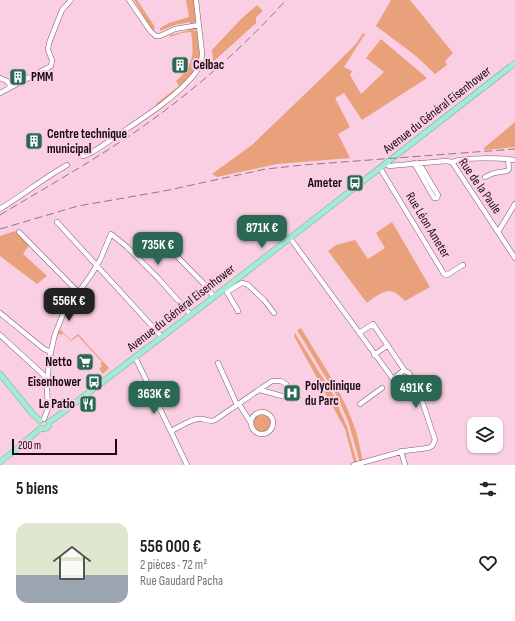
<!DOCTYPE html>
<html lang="fr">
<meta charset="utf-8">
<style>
:root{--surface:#fff;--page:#f6f6f6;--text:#202124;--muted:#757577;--line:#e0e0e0;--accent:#2a6854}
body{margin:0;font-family:"Sofia Sans Condensed",sans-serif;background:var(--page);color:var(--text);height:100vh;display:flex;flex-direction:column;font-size:15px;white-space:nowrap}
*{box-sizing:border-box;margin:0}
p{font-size:13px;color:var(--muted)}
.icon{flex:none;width:22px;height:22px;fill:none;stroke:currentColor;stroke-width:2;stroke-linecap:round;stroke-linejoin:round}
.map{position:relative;height:465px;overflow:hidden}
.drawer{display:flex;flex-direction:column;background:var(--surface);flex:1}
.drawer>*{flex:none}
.controls{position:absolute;left:467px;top:417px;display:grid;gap:8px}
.controls a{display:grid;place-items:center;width:36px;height:36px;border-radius:8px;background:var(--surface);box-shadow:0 1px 3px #0004;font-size:20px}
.scale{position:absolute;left:12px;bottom:10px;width:105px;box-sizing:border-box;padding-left:4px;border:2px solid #190b12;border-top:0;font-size:11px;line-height:14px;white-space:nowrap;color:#190b12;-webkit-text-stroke:3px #fbcfe3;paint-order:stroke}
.price{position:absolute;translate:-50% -34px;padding:0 9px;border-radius:8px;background:var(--accent);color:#fff;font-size:13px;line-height:26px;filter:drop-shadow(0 1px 2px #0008)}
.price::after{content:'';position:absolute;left:50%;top:24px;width:12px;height:9px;margin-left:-6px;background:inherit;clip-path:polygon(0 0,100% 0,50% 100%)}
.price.current{background:#222;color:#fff}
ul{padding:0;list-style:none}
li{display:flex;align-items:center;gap:12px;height:100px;padding:0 16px}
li+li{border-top:1px solid var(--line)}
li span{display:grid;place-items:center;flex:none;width:112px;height:80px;border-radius:12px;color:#555}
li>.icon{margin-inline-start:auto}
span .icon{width:48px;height:48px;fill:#fffc;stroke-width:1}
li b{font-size:17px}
h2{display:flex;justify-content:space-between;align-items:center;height:48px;padding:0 16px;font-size:17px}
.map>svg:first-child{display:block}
</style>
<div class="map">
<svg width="515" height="465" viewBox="0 0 515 465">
<rect width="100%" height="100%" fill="#fbcfe3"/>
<path fill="#e8a17b" d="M134,0H137L155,27L154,30H152Z
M186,0H194L196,19L195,23L190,24V22L175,25L160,31V28L169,23L189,17Z
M391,0H410L453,53L445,61L447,65L435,74L416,56L376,26Z
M257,5L263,11L256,17V23L213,62L212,50L241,19Z
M191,28L198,32C199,41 202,53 199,63C194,78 170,98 157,105L156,104L179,86L176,81C194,65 194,55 191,32L182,33L170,37V35L190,30Z
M363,33L365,34L344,67L352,71L350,75L361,94L384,72L366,58L381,39L427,78L362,120L344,93L335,98L350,127L338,134L350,158L277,164L217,177L212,174L252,145L330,70L356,44Z
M515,122V147L484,150V148Z
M392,222L430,287L405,301C402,298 398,294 394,292C386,288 373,298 367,303L328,251L336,245L355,240L368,259L385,248L376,233Z
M15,231L29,245L23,254L47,276L37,284L0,256V236Z
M301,328C319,359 341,389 353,423C358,435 360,449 363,462L360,463L348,421L337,396L297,330Z
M58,330L60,331L61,330L71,340L78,334L109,368L103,374L99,369L102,366L100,364L102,362L78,336L71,341L63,333L61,335L59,334L57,336L58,338H56L52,366L54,367L53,368H51L54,339Z
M295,333L334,396L347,427L357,463H354L345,429L294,336Z
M251 423a11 11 0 1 1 22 0a11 11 0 1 1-22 0Z"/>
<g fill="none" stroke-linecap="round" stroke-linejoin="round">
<defs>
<path id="minor" d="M129,0L151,32L156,36H160L175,29L199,25
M0,78L7,81L11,86
M0,93L51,66L52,60L48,50L49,43L62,10L71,0
M83,156C94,153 106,143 115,137C140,120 174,99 193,76C199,69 202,62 202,53L196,0
M452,162C464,157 501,158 515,160
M414,163L434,198H437L438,195L419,163
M386,164L389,166L446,161L452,162L515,258
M380,168L444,274L447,275L463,265
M485,177L494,173L507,171L509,169L508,159
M0,209C23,195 44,178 67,165
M57,222L162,337
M19,232L78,292
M498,232L515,204
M290,238L393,379L403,371H405
M164,239L165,244L203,283L214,297
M225,289L227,292L242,283L247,284L264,300L274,313
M227,292L238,311
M0,313L44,349L51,352
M0,335L48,379
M374,355L388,345
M135,357L187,465
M218,363L237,405
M260,390L293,399
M239,404L251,423
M360,404L382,388
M251 423a11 11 0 1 1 22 0a11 11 0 1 1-22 0Z
M44,419L48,408L47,388L49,360L55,334L64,312L91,275L100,260L111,234L126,246L158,278L191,315
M171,431C179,427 188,421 197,419C204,417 208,423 215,420L272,381H281L286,384L288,391L286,397
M401,451L405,465
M354,465L404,451L428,448L432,446L435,440L422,401L409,373L405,371L373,324L359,333"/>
<path id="major" d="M0,374L32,413L40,421
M49,422L58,416L214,297L515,63
M41,428L44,429L47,428L49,425V422
M0,462L19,447L41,428"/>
</defs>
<use href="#minor" stroke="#805a6c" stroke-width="5.5"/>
<use href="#major" stroke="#4c947d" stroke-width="6"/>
<use href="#minor" stroke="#fff" stroke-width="4.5"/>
<use href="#major" stroke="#a4ebd4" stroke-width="5.5"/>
<path stroke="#937583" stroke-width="1" stroke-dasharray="8 4" stroke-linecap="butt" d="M0,215C45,188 91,162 135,132C190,94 241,50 286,0
M0,229L78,206L164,191L266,169L303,165L515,149"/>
</g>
<defs>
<symbol id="building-square" viewBox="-11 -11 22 22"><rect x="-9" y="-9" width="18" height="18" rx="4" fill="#2a6854" stroke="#fbcfe3"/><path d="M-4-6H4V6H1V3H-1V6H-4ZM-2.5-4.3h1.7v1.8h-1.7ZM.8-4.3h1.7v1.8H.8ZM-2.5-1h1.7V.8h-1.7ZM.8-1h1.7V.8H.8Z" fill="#fff"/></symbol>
<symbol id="bus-square" viewBox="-11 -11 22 22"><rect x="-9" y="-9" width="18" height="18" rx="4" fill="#2a6854" stroke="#fbcfe3"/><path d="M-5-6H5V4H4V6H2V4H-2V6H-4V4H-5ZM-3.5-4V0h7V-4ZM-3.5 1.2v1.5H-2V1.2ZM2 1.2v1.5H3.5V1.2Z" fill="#fff"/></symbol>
<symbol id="supermarket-square" viewBox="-11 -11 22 22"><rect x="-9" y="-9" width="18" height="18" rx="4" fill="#2a6854" stroke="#fbcfe3"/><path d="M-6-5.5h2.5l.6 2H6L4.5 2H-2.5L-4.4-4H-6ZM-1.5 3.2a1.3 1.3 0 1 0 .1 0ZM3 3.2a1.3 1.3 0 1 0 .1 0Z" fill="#fff"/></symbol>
<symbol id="hospital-square" viewBox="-11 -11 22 22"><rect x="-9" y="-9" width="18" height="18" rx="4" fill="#2a6854" stroke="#fbcfe3"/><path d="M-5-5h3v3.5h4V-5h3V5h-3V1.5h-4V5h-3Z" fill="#fff"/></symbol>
<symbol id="restaurant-square" viewBox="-11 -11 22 22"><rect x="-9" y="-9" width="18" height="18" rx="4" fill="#2a6854" stroke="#fbcfe3"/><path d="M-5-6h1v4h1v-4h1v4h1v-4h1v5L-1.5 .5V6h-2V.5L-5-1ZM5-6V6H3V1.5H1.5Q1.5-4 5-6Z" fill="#fff"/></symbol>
</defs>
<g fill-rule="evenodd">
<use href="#building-square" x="170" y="55" width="20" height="20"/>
<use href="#building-square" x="8" y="67" width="20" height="20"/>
<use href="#building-square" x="24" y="131" width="20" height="20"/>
<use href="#bus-square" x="345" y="173" width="20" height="20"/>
<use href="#supermarket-square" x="75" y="352" width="20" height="20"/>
<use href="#bus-square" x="84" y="372" width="20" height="20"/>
<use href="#hospital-square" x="282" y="383" width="20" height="20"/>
<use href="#restaurant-square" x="78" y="394" width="20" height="20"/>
</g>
<g text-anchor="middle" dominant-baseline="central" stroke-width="4" stroke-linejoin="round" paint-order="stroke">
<g font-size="13" font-weight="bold" fill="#190b12" stroke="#fbcfe3" text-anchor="start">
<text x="193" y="65">Celbac</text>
<text x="31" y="77">PMM</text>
<text x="47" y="134">Centre technique<tspan x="47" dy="15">municipal</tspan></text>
<text x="342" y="183" text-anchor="end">Ameter</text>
<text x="72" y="362" text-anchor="end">Netto</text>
<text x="81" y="382" text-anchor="end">Eisenhower</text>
<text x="305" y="386">Polyclinique<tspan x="305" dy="15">du Parc</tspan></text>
<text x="75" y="404" text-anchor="end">Le Patio</text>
</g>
<g font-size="13" fill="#190b12" stroke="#fbcfe3">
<text transform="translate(437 110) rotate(-38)">Avenue du Général Eisenhower</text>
<text transform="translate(480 186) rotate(55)">Rue de la Paule</text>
<text transform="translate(428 225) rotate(59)">Rue Léon Ameter</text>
<text transform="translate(181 308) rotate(-38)">Avenue du Général Eisenhower</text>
</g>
</g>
</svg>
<div class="controls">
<a><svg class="icon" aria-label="layers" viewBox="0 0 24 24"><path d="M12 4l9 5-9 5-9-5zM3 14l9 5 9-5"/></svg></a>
</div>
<div class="scale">200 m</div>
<b class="price" style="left:262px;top:249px">871K €</b>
<b class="price" style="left:158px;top:266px">735K €</b>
<b class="price current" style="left:69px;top:322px">556K €</b>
<b class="price" style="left:416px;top:409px">491K €</b>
<b class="price" style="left:154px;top:415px">363K €</b>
</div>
<section class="drawer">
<h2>5 biens<svg class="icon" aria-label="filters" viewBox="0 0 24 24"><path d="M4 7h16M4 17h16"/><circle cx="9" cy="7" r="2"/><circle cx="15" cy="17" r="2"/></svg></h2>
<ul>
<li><span style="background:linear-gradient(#dfe7d0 65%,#9aa5b1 0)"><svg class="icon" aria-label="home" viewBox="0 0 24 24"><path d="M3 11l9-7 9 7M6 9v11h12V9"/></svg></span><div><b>556 000 €</b><p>2 pièces · 72 m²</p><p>Rue Gaudard Pacha</p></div><svg class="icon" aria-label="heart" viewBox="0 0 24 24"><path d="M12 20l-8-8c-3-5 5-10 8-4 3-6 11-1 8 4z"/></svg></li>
</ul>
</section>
